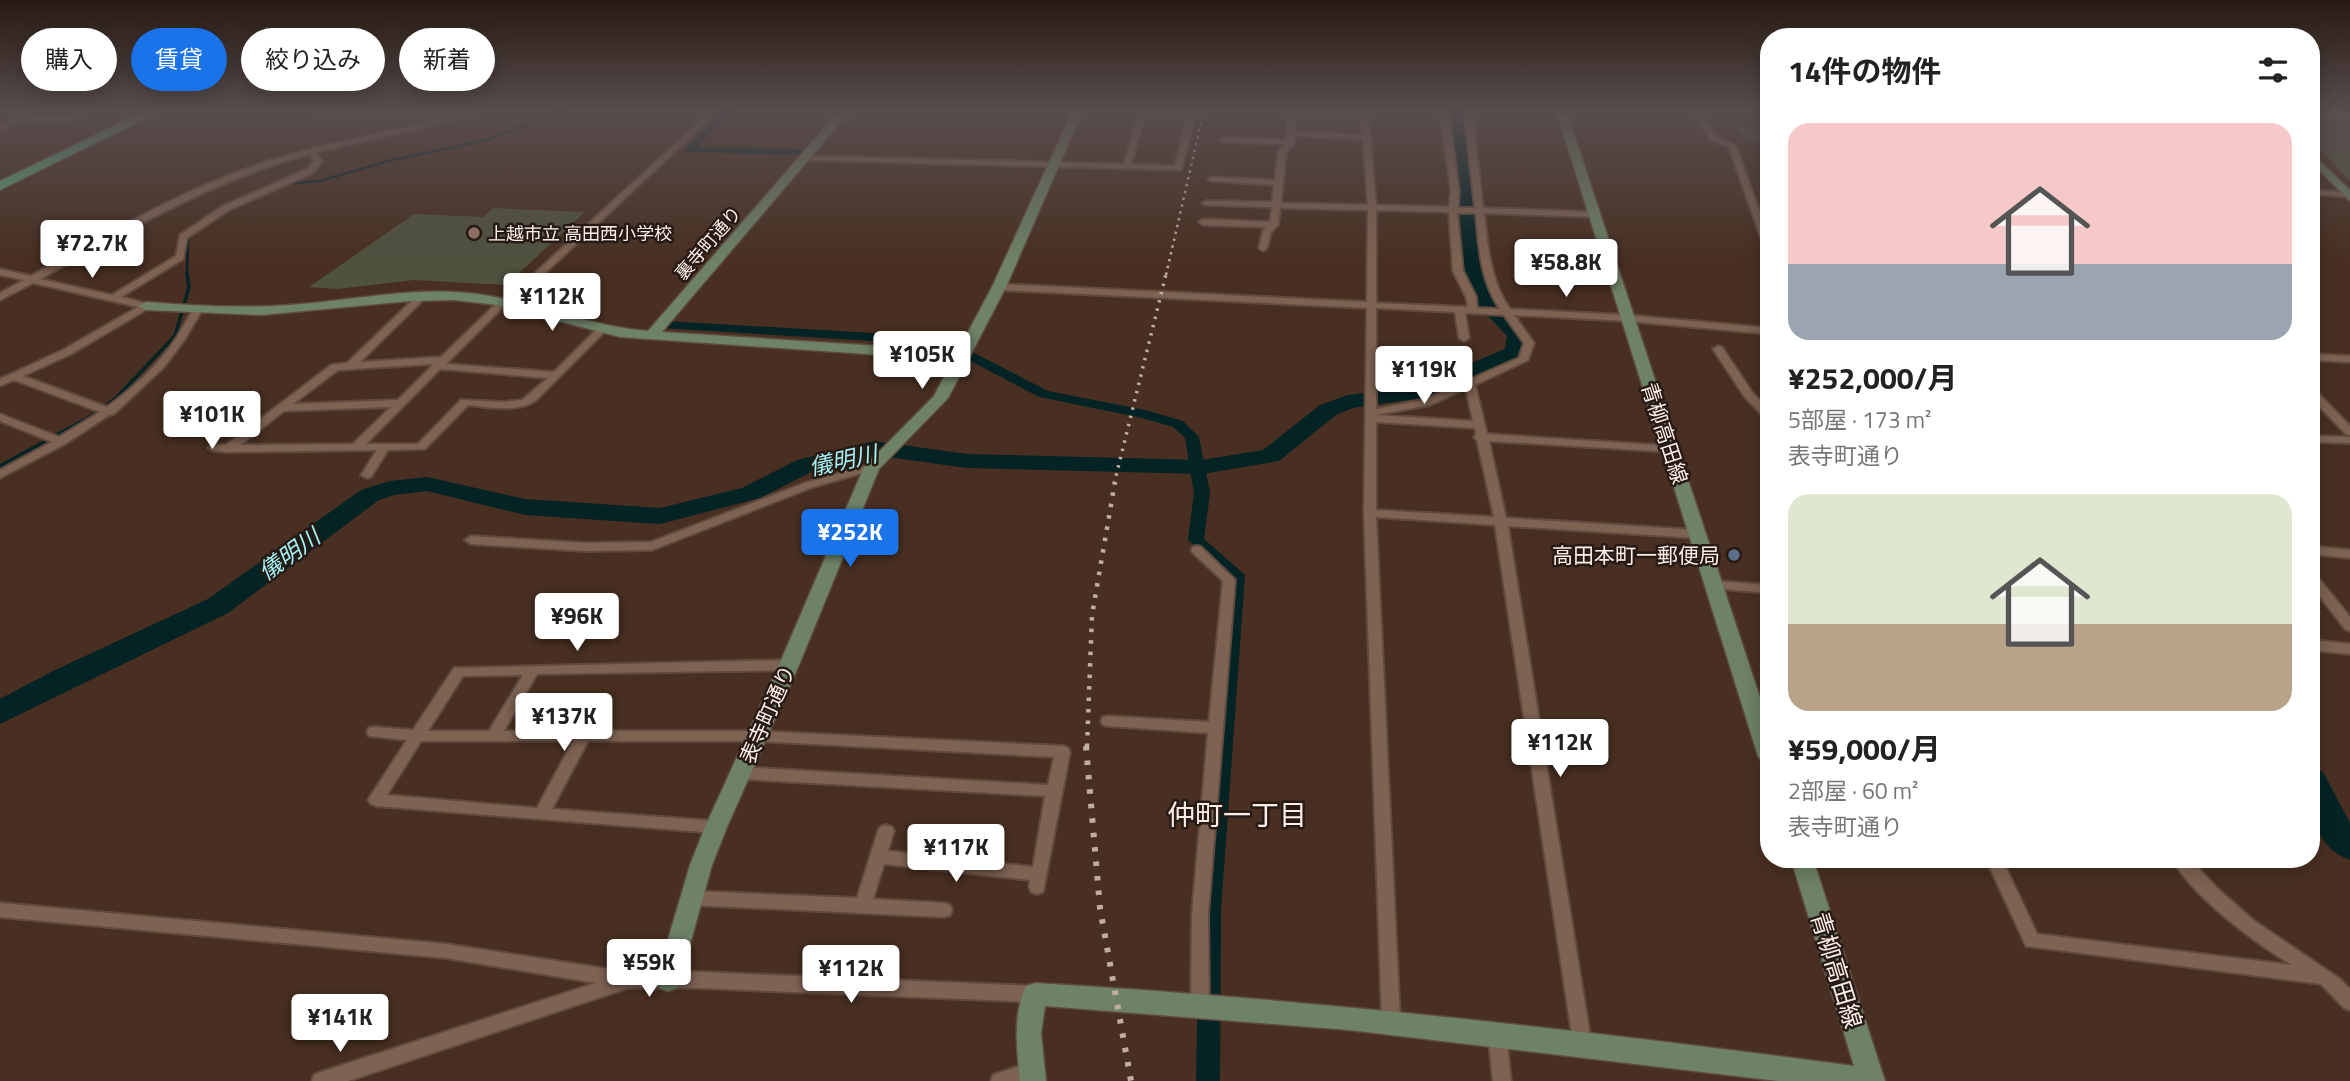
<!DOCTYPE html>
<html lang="ja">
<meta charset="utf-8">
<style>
:root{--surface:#fff;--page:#f2f2f2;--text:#222;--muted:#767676;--accent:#1a73e8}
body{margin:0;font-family:"Titillium Web","Noto Sans JP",sans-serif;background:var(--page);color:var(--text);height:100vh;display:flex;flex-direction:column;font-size:26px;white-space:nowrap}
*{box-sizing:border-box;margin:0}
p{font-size:23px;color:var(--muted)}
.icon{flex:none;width:38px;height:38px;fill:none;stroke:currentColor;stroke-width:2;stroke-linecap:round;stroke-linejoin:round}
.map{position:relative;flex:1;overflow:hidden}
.side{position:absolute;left:1760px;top:28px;width:560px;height:840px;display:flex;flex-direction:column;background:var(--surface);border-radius:28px;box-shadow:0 4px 18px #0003}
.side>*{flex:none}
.guide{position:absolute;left:21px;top:28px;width:665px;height:63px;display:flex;gap:14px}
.price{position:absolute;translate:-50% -60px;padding:0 16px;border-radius:7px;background:#fff;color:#222;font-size:23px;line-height:46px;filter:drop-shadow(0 2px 4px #0008)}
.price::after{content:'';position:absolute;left:50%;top:42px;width:21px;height:16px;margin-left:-10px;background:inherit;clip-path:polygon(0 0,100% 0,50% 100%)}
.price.current{background:var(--accent);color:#fff}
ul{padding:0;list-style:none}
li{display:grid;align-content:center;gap:14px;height:371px;padding:0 28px}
li span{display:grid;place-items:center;height:217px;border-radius:21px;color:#555}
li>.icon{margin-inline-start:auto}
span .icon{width:126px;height:126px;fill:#fffc;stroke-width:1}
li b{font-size:30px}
h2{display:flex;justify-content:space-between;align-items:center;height:84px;padding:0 28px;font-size:30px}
.tag{padding:0 24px;border-radius:32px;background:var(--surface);box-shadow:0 4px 18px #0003;font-size:24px;line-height:63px}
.tag.current{background:var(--accent);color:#fff}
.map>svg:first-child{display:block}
</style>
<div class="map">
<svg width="2350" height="1081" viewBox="0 0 2350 1081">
<rect width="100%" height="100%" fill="#482f21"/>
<path fill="#4e523e" d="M2350,121V181L2312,141V122Z
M1734,125L1769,127V141H1746Z
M493,208L585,212L506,285L414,280L337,289L309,287L414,214L483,217Z"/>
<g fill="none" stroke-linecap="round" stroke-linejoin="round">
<path stroke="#032325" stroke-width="2.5" d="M286,184L320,181L388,161L487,140L563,110
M187,275L188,239L207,224"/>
<path stroke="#032325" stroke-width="3.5" d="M0,466L97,413L117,397L175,336L189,287L187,274"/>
<path fill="#032325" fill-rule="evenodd" d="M724,110H734L697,147L799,149L804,152L799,155L686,152V148Z
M666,321L924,336L960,350L954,354L923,344L662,328L660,325Z
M972,352L1048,391L1145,410L1183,421L1199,437L1210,493L1204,539L1245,575L1221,910L1220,1081H1196L1199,910L1229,577L1188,540L1194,493L1185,438L1173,427L1142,418L1039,397L967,359V353Z"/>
<path fill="#032325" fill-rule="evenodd" d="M1449,110H1465L1477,190L1482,266L1491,297L1524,331L1529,344L1521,358L1429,397L1353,408L1336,415L1279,461L1202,474L967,468L874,455L815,470L760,498L660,524L525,515L427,491L394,495L379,500L228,613L0,724V699L53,671L208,599L361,490L390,481L427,477L525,499L660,508L742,488L797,460L874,441L967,454L1202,460L1263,450L1320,405L1348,395L1416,386L1505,349L1507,336L1472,299L1462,266L1459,190Z
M2312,768L2323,772L2350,823V860C2310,846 2310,803 2312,768Z"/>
<defs>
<path id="street" d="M23,110H32L22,117L66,118L81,110H90L67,122L22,121L0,130V125L14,119L11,117L12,115Z
M312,110H370L454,115L470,110H482L427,127L316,152L322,161L313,173L229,210L187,238L183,259L121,297L149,304V308L71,354L23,376L107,407C133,388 159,365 177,337C183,327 188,317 194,308H200L202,310L185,339L164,367L114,414L109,415L65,444L0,478V470L52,442L0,421V414L59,437L100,412L14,380L0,386V379L63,350L138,307L33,283L0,300V293L24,280L0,275V269L31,276C106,235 181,190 262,163C321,144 383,133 444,118L315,112ZM310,154L314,161L307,169L223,206L180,235L176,256L112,295L40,279C127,231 213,180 310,154Z
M712,110H719L528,289L502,308L446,364L554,372L598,328H604V332L535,401C516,413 489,407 468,405L425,449L388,450L371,477L367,478L361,475L377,450L228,452L214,451L208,448L214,445H226L331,365L347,363L417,296H423L425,298L360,362L441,357L496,304L522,285ZM432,364L431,367L398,400L293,404L338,370ZM440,369L548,378L522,400L504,402L461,400L418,444H366ZM391,407L353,444L240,445L284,411Z
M1140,110H1148L1147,113L1191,115L1195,117L1181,170L806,160L802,158L806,156L1124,164ZM1145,117L1187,119L1175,166L1131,164Z
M1287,110H1368L1376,205L1449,207L1451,191L1440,110H1448L1459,191L1458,208H1475L1464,110H1472L1483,208L1598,212L1599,214L1595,217L1484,213C1488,248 1490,280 1510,309L1627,315L1769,328V334L1627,321L1514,315L1534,343L1528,360L1475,385L1487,434L1672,446L1678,449L1672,452L1489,441L1506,518L1698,530L1704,534L1698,538L1508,526L1591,1042L1588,1048L1582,1050L1576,1048L1573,1042L1495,525L1376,517L1400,1020L1397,1026L1391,1028L1385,1026L1382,1020L1364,513L1367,308L999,290L994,287L999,284L1367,302L1368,210L1280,208L1278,225L1271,232L1267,248L1263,251L1259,248L1263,231L1266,227L1203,225L1199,222L1203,219L1270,222L1272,207L1206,205L1202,203L1206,201L1272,202L1274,185L1212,181L1208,179L1212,177L1275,180L1278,151L1285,144L1224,142L1220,140L1224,138L1287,140ZM1295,114L1361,116L1362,135L1295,132ZM1295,136L1363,139L1368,205L1281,203L1286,152L1295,142ZM1376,210L1449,212L1453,271L1466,297L1468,307L1376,303ZM1457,213H1476C1479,247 1480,280 1500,309L1477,308L1476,297L1463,271ZM1376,308L1455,312L1459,338L1464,341L1469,338L1465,313L1504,315L1524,343L1519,358L1423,400L1376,409ZM1466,389L1473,421L1376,415L1430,405ZM1376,422L1475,428L1476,435L1474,437L1477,440L1494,517L1376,510Z
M1692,110H1699L1716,136L1736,146L1769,238V252L1765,249L1729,147L1710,140Z
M2312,190L2349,193L2350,197L2312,194Z
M1718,346L1722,347L1752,392L1769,410V419L1765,418L1744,396L1713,349Z
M2312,354L2350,356V362L2312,360Z
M2312,390L2316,391L2350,426V435L2346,434L2312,399Z
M2312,436L2350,437V443L2312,442Z
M872,464L876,465L878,467L876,469L813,487L652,550L585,551L471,544L465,540L471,536L585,543L651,542L805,483Z
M1197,546L1201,547L1235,580L1208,914L1209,1003L1206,1009L1200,1011L1194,1009L1191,1003L1192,914L1208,733L1108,726L1103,725L1101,721L1103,717L1108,716L1209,722L1223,581L1193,553L1191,550L1193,547Z
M2312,546L2350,550V558L2312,554Z
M2312,574L2316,575L2350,617V631L2345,629L2312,586Z
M1716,581L1769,585V593L1711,588L1710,585L1711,582Z
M2312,640L2350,644V654L2312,650Z
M789,660L794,662L796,665L794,668L789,670L537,674L504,731H756L1063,746L1068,748L1070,752L1043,892L1037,894L1031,892L1029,887L1030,880L884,864L873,899L944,903L950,905L952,910L950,915L944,917L691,905L685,903L683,898L685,893L691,891L857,898L878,831L880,827L886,825L892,827L894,831L888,851L1033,867L1045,796L741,779L736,777L734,773L736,769L741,767L1048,785L1054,757L756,741H588L552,809L716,821L722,823L724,827L722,831L716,833L376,806L371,804L368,800L407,740L369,736L367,732L369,728L374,727L413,730L454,668ZM523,675L489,731H428L463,676ZM421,741H573L537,808L387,795Z
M1986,859H2002L2037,934L2292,965C2255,943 2193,897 2172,859H2190L2218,889L2253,920L2340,979L2350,989V1010L2344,1008L2321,984L2026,946Z
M0,903L446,944L628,972H699L1035,986L1041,988L1044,994L1041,1000L1035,1002L699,988H628L348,1081H312L314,1075L321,1072L596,983L446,958L0,917Z
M1497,1025L1503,1027L1506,1033L1511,1081H1493L1488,1033L1491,1027Z
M1031,1062L1038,1065L1040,1071L1038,1077L1027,1081H991L993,1075Z"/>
<path id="secondary" d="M840,110H851L662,332L958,351L992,287L1073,110H1083L1006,287L948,398L879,469L799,665L727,827L712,865L680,980L677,988L668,991L659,988L656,980L690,865L705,827L779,665L864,467L934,396L953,360L620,337L497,305L454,300L410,301L262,315L146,310L139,306L146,302C198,306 249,309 301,304C352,300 403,289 455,292C521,295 582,326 648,331Z
M1556,110H1566L1769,725V764L1762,762L1758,756Z
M2312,154L2350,190V201L2312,163Z
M1791,859H1813L1885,1081H1778L1349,1030L1045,1006L1041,1033L1046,1081H1020C1017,1049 1012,1016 1026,986L1035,983C1309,999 1582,1030 1854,1066Z"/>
<path id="primary" d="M147,110H163L0,190V181Z
M2312,112H2350V120H2312Z"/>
</defs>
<use href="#street" stroke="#5f4a3f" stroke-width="4"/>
<use href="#secondary" stroke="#5f4a3f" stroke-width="3"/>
<use href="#primary" stroke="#5f4a3f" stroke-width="3"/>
<use href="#street" fill="#7e6252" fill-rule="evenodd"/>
<use href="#secondary" fill="#6d8267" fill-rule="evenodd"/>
<use href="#primary" fill="#5ca37b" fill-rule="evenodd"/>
<path stroke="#c0aea5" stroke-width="2.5" stroke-dasharray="2.5 4.5" stroke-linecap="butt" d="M1166,275L1204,110"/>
<path stroke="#c0aea5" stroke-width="3.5" stroke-dasharray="2.5 6" stroke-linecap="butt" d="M1114,484L1166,274"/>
<path stroke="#c0aea5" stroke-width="4.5" stroke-dasharray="3.5 8" stroke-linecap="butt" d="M1087,747L1092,615L1115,482"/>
<path stroke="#c0aea5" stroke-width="6" stroke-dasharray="4.5 10" stroke-linecap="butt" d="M1086,746L1100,908L1131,1081"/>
</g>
<linearGradient id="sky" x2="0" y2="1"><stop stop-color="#281a12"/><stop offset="0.42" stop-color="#584d4e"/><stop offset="1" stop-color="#584d4e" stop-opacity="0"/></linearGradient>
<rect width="2350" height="262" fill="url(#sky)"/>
<circle fill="#8d6e63" stroke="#261a14" stroke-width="2.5" cx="474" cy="233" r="7"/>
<circle fill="#5c6f8a" stroke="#261a14" stroke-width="2.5" cx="1734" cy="555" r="7"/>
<g text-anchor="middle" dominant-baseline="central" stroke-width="5" stroke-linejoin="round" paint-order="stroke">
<g font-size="18" fill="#fdefe8" stroke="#261a14" text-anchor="start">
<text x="488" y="233">上越市立 高田西小学校</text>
</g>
<g font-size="18" fill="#fdefe8" stroke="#261a14">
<text transform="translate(708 243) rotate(-49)">裏寺町通り</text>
</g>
<g font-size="21" fill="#fdefe8" stroke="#261a14">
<text transform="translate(1665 433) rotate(72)">青柳高田線</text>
<text transform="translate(767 714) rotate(-66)">表寺町通り</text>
</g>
<g font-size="21" fill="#fdefe8" stroke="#261a14" text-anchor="end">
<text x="1720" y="555">高田本町一郵便局</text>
</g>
<g font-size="23" font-style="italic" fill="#a4f2f7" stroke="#261a14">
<text transform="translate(843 460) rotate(-12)">儀明川</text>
<text transform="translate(289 554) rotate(-36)">儀明川</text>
</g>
<g font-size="24" fill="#fdefe8" stroke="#261a14">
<text transform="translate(1837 970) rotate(73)">青柳高田線</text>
</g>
<g font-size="28" fill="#fdefe8" stroke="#261a14">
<text x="1237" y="814">仲町一丁目</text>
</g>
</g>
</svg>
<b class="price" style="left:92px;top:280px">¥72.7K</b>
<b class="price" style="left:1566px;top:299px">¥58.8K</b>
<b class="price" style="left:552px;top:333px">¥112K</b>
<b class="price" style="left:922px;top:391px">¥105K</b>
<b class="price" style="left:1424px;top:406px">¥119K</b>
<b class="price" style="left:212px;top:451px">¥101K</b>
<b class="price current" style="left:850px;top:569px">¥252K</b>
<b class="price" style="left:577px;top:653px">¥96K</b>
<b class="price" style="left:564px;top:753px">¥137K</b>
<b class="price" style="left:1560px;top:779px">¥112K</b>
<b class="price" style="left:956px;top:884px">¥117K</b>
<b class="price" style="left:649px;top:999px">¥59K</b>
<b class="price" style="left:851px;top:1005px">¥112K</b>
<b class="price" style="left:340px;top:1054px">¥141K</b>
<div class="guide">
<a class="tag">購入</a>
<a class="tag current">賃貸</a>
<a class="tag">絞り込み</a>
<a class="tag">新着</a>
</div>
<section class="side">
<h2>14件の物件<svg class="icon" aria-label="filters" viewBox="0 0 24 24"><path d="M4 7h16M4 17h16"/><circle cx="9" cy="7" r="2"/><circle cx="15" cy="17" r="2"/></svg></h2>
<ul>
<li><span style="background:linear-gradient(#f6c9c9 65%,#9aa5b1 0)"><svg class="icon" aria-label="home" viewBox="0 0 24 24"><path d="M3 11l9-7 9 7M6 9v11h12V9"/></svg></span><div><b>¥252,000/月</b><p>5部屋 · 173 m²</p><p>表寺町通り</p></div></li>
<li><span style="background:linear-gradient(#dfe7d0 60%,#b9a48a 0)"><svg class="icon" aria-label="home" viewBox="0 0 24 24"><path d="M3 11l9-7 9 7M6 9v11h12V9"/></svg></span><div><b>¥59,000/月</b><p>2部屋 · 60 m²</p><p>表寺町通り</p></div></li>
</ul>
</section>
</div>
